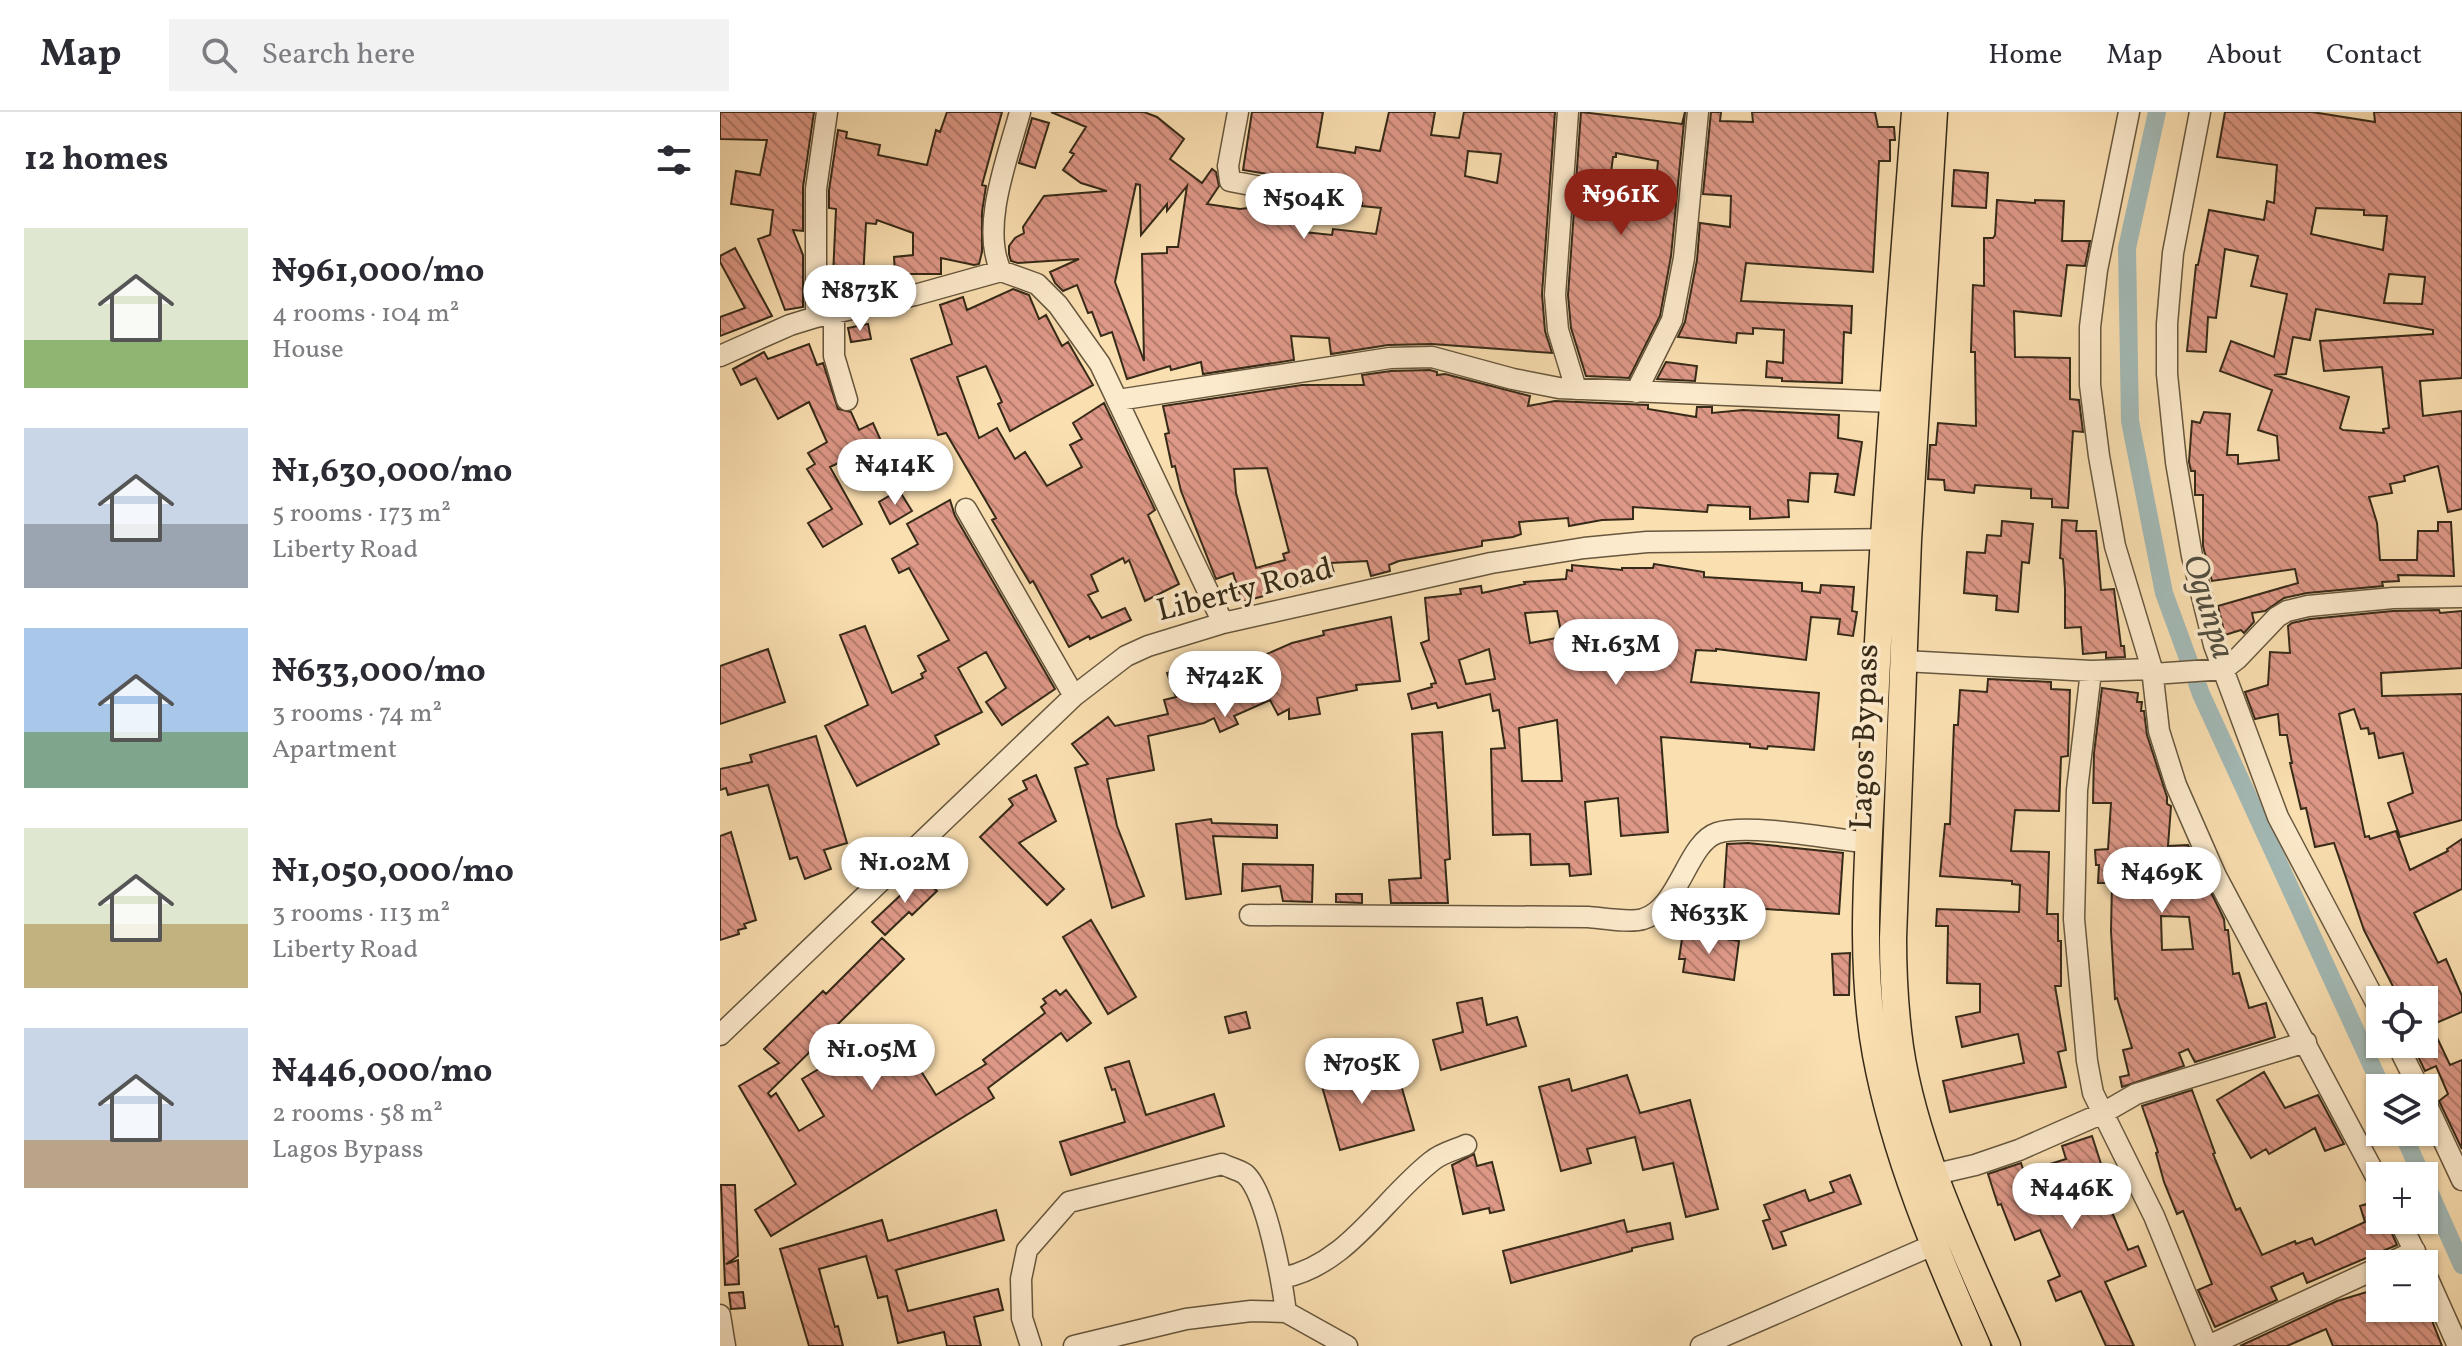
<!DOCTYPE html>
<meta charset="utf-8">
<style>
:root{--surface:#fff;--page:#f2f2f3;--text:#2b2b33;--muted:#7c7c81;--line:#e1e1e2;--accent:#8f2418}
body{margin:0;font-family:Vollkorn,serif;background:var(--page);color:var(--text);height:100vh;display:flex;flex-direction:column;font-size:30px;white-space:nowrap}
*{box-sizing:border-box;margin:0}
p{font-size:26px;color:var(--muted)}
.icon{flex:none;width:44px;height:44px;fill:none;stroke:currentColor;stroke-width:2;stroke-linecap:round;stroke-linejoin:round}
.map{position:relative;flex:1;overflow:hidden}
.side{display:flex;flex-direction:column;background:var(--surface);width:720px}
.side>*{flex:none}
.tools{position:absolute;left:1646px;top:874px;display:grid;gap:16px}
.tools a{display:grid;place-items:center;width:72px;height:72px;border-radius:0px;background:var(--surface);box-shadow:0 2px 6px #0004;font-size:40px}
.price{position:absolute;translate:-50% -68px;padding:0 18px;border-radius:28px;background:#fff;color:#222;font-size:26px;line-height:52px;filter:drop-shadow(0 2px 4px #0008)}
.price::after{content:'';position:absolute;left:50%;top:48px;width:24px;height:18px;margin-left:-12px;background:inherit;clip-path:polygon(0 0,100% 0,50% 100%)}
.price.on{background:var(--accent);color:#fff}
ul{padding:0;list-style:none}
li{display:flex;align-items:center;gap:24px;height:200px;padding:0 24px}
li span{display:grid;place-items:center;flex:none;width:224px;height:160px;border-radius:0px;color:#555}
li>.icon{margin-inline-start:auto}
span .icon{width:96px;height:96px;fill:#fffc;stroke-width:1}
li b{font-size:34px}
h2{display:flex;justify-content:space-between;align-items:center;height:96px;padding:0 24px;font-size:34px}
header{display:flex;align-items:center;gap:48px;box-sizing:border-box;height:112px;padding:0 40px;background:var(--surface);border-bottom:2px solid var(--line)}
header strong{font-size:38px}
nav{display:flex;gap:44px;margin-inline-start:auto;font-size:28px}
.search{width:560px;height:72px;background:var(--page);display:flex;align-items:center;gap:20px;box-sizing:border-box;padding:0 28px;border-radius:0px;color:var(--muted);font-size:30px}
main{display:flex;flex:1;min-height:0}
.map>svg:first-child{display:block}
</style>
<header>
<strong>Map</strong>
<div class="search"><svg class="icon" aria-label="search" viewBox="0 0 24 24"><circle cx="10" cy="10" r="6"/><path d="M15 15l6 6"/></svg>Search here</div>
<nav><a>Home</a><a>Map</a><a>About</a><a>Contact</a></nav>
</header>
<main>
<section class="side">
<h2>12 homes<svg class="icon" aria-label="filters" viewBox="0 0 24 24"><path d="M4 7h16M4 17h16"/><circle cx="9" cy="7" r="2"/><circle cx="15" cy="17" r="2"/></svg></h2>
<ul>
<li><span style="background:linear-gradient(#dfe7d0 70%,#8fb573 0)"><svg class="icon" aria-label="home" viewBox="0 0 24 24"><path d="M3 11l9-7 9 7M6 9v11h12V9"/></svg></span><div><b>₦961,000/mo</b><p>4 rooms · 104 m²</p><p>House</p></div></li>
<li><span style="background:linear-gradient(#c9d6e8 60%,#9aa5b1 0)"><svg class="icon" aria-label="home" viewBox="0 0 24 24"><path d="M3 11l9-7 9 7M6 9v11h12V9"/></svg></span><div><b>₦1,630,000/mo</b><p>5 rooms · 173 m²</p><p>Liberty Road</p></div></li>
<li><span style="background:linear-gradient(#a9c7e8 65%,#7fa58c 0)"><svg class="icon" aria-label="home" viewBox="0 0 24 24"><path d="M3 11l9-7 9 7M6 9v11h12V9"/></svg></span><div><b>₦633,000/mo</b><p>3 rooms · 74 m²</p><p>Apartment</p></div></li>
<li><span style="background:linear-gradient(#dfe7d0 60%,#c2b280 0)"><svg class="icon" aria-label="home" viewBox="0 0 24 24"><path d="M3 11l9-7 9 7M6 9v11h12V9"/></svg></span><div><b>₦1,050,000/mo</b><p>3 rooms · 113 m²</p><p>Liberty Road</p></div></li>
<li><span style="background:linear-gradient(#c9d6e8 70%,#b9a48a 0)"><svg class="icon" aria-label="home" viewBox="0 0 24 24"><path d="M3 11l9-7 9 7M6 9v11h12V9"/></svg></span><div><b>₦446,000/mo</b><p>2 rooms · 58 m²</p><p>Lagos Bypass</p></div></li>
</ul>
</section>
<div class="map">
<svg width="1742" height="1234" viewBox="0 0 1742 1234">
<defs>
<pattern id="building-back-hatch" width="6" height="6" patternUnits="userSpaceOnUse" patternTransform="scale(2)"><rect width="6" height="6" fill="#de9887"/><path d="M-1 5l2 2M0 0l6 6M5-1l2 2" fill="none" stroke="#b57c6d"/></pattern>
</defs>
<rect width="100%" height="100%" fill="#fadfb1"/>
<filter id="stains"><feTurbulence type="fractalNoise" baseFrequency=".0025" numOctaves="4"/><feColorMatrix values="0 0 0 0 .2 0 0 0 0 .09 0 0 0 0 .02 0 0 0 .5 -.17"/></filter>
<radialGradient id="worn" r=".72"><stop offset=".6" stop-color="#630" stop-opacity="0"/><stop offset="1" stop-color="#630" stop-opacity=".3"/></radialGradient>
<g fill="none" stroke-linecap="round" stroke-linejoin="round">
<path stroke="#a3bab7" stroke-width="18" d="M1437,0L1407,136L1410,309L1444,481L1481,582L1662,976
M1682,1020L1702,1064
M1704,1068L1742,1153"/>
</g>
<path fill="url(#building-back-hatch)" stroke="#362a18" stroke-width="2" fill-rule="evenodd" d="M0,0H94L83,75V119L73,118L83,143V195L65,198L38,127L50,123L53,98L11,92L16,59L40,63L47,28L0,27Z
M227,0H282L262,73L266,74L262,100V140L259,152L254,153L221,146V162H175L174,145L193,143V121L157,108L156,112L146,111L143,167L183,163L184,172L112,187L116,97L109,96V78L118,18L127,20L126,26L160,33L158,43L207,53L216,18L220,20Z
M331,0H424L437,5L464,27L450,47L482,71L492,57L496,60L499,74L487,92L520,97L537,95L585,99L584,120L612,123L613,117L656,122L661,96L642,94V91L618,86L619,74L523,58L532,0H603L597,35L635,41L636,35L660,39L669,0H715L711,23L739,26L744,0H835L822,182L825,219L832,241L712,232L668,233L611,242L609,226L571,224L574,248L483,262L481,250L451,258L450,254L407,267L392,220L381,224L372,200L368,201L357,173L343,179L335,171L330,160L359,147L298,151L291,149L289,142V134L295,126L304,121L303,115L324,84L387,79L361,71L343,58L354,42L350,40L366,15ZM748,39L781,42L777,71L745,64ZM416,72L420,73L421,123L447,92V99L467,74L458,135H447V141L422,142L424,249L395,170Z
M861,0L962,12L965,0L951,144L940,204L909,266L866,264L851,216L848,183ZM896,41L938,49L935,79H932L930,91L888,84L893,45H896Z
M991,0H1001L1000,9L1033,10L1032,0H1155L1158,15H1174L1175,28H1170V49H1159L1153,160L1026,151L1021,189L1132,194L1131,221L1124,220L1122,271L1062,269V266L1046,265L1047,249L1063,251L1064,218L1033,216V222L1017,221L1016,231L958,225L965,210L977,148L980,111L1010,115L1011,84L983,82Z
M1505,0H1592L1655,10L1654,0H1742V266L1700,269L1703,304L1742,299V397L1728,400L1718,354L1684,364L1685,369L1670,372L1672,381L1649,385L1657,411L1660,448H1697L1698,419H1718V410H1731L1734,464L1678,463L1679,469L1662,470L1663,474L1587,481L1564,486L1545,499L1532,501L1534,510L1524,521L1521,518L1505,523L1498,494L1578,471L1575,457L1492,469L1483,434V383H1475V359H1471L1469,350L1472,309L1480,311L1484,300L1510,302L1507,343H1518V352L1559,348L1557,324L1538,318L1552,278L1500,259L1511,229L1554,245L1567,182L1531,174L1538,144L1505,137L1496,206L1488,205L1486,240L1467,239L1476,153H1478L1489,98L1544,108L1547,89L1554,91L1557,53L1497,45ZM1596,96L1644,98V103L1667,104L1663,138L1591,122ZM1669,162L1705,165L1702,192L1664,191ZM1596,197L1713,218V222L1600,229L1604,259L1662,255L1669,316L1663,317L1664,321L1623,318L1620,316L1629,285L1554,263L1566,262L1573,225L1590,228Z
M312,6L329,11L315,56L299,51Z
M1234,58L1268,61L1266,96L1232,94Z
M1277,88L1315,91V88L1344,89L1342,129H1370L1365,154L1347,153L1341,204L1294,199L1295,245L1350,246V287L1359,288L1363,320L1353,319L1348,396L1332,395V387L1311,386V377L1255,373L1254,381L1225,378L1224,368L1208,367L1210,333H1216L1218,311L1256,314L1255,240H1251L1253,173L1264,174V126H1273L1275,123Z
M15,136L52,204L0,224V205L25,196L0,150V144Z
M293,177L309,183L319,207L326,203L342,234L348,230L373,273L290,319L278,292L282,290L266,254L237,265L259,326L277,316L295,347L305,340L327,374L362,355L350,333L362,327L353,311L384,291L435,398L428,403L459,472L425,489L409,448L405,451L403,446L371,463L378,479L368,483L382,506L405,496L411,508L370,527L369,524L349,535L313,469L310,471L272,408L276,406L226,321L218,323L191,247L232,232L220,193L243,185L247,198Z
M148,212L151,227L131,230L128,216Z
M89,232L97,253L103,251L118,297L131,300L139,318L153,311L170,349L172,348L184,370L168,378L156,354L144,361L135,343L110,355L142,412L103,435L88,411L112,397L87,357L95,352L88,341L107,330L89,290L58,307L36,266L21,273L13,257L44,240L48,247Z
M946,250L977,254L975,269L937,267Z
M710,258L717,260V263L725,262L810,284L808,294L835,289L928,293V297L976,305L977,295H992V301L1023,298L1119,303L1118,326L1142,330L1134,383L1115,380L1118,362L1090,361L1088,390L1068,388L1069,405L1030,407V395L988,393L987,400L913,395V407L882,408L849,414L848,406L799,410L801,422L793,425L762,429V434L679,449L669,453L670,459L651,464L647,449L611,451L615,464L522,490L513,461L496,467L461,379L455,354L452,355L445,322L449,321L443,294L582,273H644L642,263L671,259ZM547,356L569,440L563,442L565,448L536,456L516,381L514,357Z
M179,378L192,399L170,412L159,390Z
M230,388L235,404L335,577L282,613L266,590L286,576L266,540L238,556L262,600L215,624L219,632L137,674L105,614L148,593L120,523L145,514L172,581L203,566L201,562L206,559L198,544L229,528L189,456L179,461L172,447L198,432L187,412Z
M1342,408L1357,409L1356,419H1376L1381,478L1394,477L1401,534H1404L1405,545L1386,546V540L1363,542L1361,515L1345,516V477L1343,447L1340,446Z
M1282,409L1313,412L1309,451L1302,450L1298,500L1276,498L1277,484L1244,481L1247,440L1265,441L1267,423L1281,424Z
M934,452L984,460V465L1082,471V479L1100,481L1101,473L1134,475L1132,499L1137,500L1133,524L1118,522L1120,507L1091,505L1086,548L996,537V539L976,538L971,570L1099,581L1094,638L1048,634L1047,637L1030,635V632L941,625L948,720L901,724L898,686L865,690L871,762L850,764L849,752L811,753L810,722L773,723L771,637L785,636L779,598L773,599L770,582L718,596L716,591L692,597L688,582L712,575L711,572L716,571L701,531L709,528L705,486L741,482L740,477L761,474L762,481L805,472L804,470L846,467L847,458L852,459V453L902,458V456H933ZM837,499L842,525L810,531L805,501ZM769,537L775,567L746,572L739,548ZM837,608L842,669H802L799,616Z
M1719,498L1720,501L1742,499V556L1661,561L1662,584L1742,582V708L1680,725L1668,691L1693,681L1683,641L1659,646L1654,621L1649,622L1648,616L1641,617L1634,597L1619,602L1645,725L1649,724L1650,727L1676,719L1690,758L1728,739L1727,737L1742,727V777L1694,801L1718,851L1726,847L1742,884V900L1711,913L1730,953L1742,948V1037L1719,989L1728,982L1716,954L1705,959L1694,936L1704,932V888H1680L1644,818L1614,731L1595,735L1586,696L1581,697L1570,651H1572L1567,623H1560L1558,602L1535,607L1525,580L1548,573L1550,540L1570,541L1568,514L1572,511L1590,507L1673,499Z
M671,505L680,569L636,573L637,578L597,586L600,602L569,607V597L558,603L550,588L514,604L518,612L500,620L494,606L484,611L428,624L434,658L387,667L397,714L424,784L392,796L355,656L368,652L352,632L388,605L395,614L448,602L444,588L456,585L447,561L486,547L494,565L572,531L604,523L603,519Z
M48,537L65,590L0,612V554Z
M1268,567L1331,570V577L1350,578L1348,644L1341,645L1339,699L1295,698L1291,739L1329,740L1327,802H1338V829H1341V874H1335L1346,938L1338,940L1346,975L1230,1000L1223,969L1304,951L1298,922L1242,935L1236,905L1260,900V872L1227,871L1228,814H1216L1217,797L1299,800L1300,773L1292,772V769L1220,764L1225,712H1230L1234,613H1238L1240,578L1267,580Z
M1382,576L1418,581L1417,590H1422L1421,599H1424L1427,623L1447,685V692L1451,694L1448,734L1468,733L1504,807L1505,818H1508L1513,862L1519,861L1529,896L1546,891L1555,925L1475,950L1468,937L1459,941L1464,954L1402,975L1400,965L1409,963L1403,938L1412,936L1397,886L1395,887L1391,819L1392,771H1378L1379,753H1376L1375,738L1388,737L1391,691H1373L1374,641ZM1441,804L1469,805L1473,837L1442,838Z
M722,620L730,747L725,748L728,791H671L669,768L701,766L692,622Z
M96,624L127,731L104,738L111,757L85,767L77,745L70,747L48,673L8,683L6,676L0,678V657L32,650L30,643Z
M316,663L336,709L299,731L344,777L327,793L260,725L293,693L289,687L307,677L303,669Z
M491,707L492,711L557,713V726L493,724L501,782L466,787L456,712Z
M11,720L36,808L24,812L26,816L18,818L19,822L0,828V724Z
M1028,731L1123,741L1119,802L1003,794L1007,732Z
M523,752L593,753L592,790L563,789L560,774L522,779Z
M202,763L217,779L192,803L189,800L165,823L152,810Z
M616,782H642V791L616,790Z
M371,808L416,885L388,902L343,825Z
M963,820L1019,829L1014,868L963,860L965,847H959Z
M162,826L184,847L48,981L51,985L56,981L79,1019L104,1004L82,967L172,913L216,983L266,952L263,948L325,901L321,895L326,891L323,887L336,878L340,883L346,878L371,911L347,929L341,921L268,976L274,986L51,1124L35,1098L76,1072L19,974L59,951L44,937L103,879L106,882Z
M1130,841L1129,883H1114L1112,842Z
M762,886L767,913L797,905L806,934L721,958L713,928L743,920L737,891Z
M526,900L530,916L509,921L505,905Z
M632,944L641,978L664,972L665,977L681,973L694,1018L620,1038L596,953Z
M409,949L426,1003L494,982L504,1014L351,1063L340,1030L405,1010L395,977L392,978L385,956Z
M1544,960L1565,996L1598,983L1624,1032L1605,1039L1595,1016L1549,1042L1546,1037L1531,1046L1497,988Z
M907,963L920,1001L970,988L998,1097L966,1105L953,1051L923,1058L915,1025L867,1037L871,1051L841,1059L819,975L849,967L852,979Z
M1472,978L1495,1041L1493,1042L1516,1098L1520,1096L1542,1143L1575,1129L1576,1132L1592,1126L1595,1133L1645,1110L1640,1094L1660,1088V1108H1666L1677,1133L1587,1171L1583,1161L1551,1175L1557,1188L1495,1215L1478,1178L1492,1172L1463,1099L1457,1102L1444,1070L1436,1041L1438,1040L1422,994Z
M1372,1024L1381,1052L1367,1057L1382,1096L1389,1093L1408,1138L1418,1134L1426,1154L1385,1170L1414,1234H1386L1361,1179L1336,1189L1328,1169L1340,1164L1320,1118L1295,1128L1281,1092L1278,1093L1268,1062L1301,1051L1304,1060L1346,1047L1342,1034Z
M754,1042L757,1054L772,1050L784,1098L770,1101L769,1096L743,1102L732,1053Z
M1130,1063L1141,1092L1061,1120L1066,1133L1053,1137L1043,1109L1050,1107L1044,1093L1085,1078L1089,1089L1114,1080L1110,1070Z
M1,1073H15L18,1144L6,1152L18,1148L19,1172L5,1173Z
M276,1098L284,1128L176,1158L188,1199L278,1177L283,1198L254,1205L261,1234H227L224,1220L178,1231L167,1184L158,1186L146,1144L99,1157L115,1215L118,1214L123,1234H89L60,1137L162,1108L168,1129Z
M904,1108L907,1120L950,1111L953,1127L912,1136V1139L791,1171L783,1139Z
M1660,1176V1196H1707L1722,1234H1613L1606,1217L1567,1234H1520L1617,1189Z
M23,1180L25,1196L11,1197L9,1181Z"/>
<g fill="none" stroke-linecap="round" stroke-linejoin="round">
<defs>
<path id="minor" d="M518,0L508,54L510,69L605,87
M848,0L835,183L838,218L856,277
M1409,0L1377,158L1370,215V273L1379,344L1395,434L1432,557L1439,619L1456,673L1496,764L1660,1072
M1480,0L1453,141L1447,212V262L1456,350L1472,444L1494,533L1558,705L1660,898
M281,159C260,115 288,45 300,0
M114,200V244L127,288
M96,205V77L107,0
M0,244L70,213L96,205L195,183L281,159L317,172L338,193L380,252L503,511
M916,280L952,208L964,146L978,0
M398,288L670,246L712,245L793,267L839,276L1173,290
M246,397L354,584
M1184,549L1371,559L1432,557L1433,562L1504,557L1517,547L1557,505L1567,499L1588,494L1673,486L1742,485
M1371,559L1357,678L1354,807L1367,949L1373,981L1434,1104L1487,1234
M530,803L868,805C882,806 910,811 923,807C959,797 967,731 997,721C1027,711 1114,727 1149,731
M0,923L354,584L406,544L428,534L503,511L771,451L864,436L927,430L1177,427
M1677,932L1699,976
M1704,987L1742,1068
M1216,1062L1255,1053L1299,1038L1383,1001L1416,982L1586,930
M1679,1108L1701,1152
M1667,1152L1695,1139
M1704,1158L1738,1234
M562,1166C628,1153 662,1088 712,1049C721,1041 735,1038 746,1033
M0,1203L5,1234
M311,1234L302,1206L301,1167L307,1138L349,1090L502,1052C508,1055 519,1058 525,1062C547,1081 562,1170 566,1200
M354,1234L466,1207L531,1199L566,1200L627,1234
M981,1234L1213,1133
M1488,1234L1660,1155"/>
<path id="major" d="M1195,0C1179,214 1161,427 1153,641C1149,741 1138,845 1156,943C1175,1045 1216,1140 1257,1234
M1214,0L1188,428L1173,826C1173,863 1175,899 1180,935C1195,1036 1246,1141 1287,1234"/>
</defs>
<use href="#minor" stroke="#67573e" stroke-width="23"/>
<use href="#major" stroke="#362a18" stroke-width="29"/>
<use href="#minor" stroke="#fceacc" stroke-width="20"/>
<use href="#major" stroke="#fadfb1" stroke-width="26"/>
</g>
<g text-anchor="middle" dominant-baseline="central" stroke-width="7" stroke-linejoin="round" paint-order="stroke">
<g font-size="32" fill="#362a18" stroke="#fceacc">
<text transform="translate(525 479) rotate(-14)">Liberty Road</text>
<text transform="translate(1146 625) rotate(-88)">Lagos Bypass</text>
</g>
<g font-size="34" font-style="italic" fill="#514e40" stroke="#fceacc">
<text transform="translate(1487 495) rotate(73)">Ogunpa</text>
</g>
</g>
<rect width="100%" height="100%" filter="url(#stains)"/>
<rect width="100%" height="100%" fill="url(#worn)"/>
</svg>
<div class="tools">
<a><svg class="icon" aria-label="locate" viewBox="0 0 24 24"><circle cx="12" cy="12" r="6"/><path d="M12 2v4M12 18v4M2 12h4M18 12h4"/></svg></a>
<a><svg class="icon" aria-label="layers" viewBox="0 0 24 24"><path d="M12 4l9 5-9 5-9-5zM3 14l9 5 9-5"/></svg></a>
<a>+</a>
<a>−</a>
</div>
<b class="price on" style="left:901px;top:125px">₦961K</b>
<b class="price" style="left:584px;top:129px">₦504K</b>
<b class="price" style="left:140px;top:221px">₦873K</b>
<b class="price" style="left:175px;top:395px">₦414K</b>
<b class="price" style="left:896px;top:575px">₦1.63M</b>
<b class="price" style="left:505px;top:607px">₦742K</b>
<b class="price" style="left:185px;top:793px">₦1.02M</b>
<b class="price" style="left:1442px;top:803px">₦469K</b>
<b class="price" style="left:989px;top:844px">₦633K</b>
<b class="price" style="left:152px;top:980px">₦1.05M</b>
<b class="price" style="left:642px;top:994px">₦705K</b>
<b class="price" style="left:1352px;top:1119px">₦446K</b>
</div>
</main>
